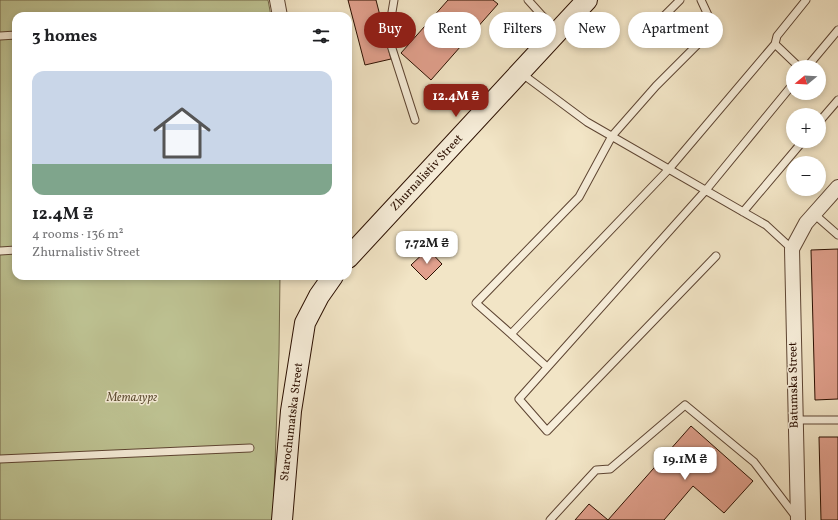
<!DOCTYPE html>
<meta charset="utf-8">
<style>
:root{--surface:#fff;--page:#f6f6f6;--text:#202124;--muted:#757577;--accent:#8f2418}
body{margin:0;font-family:Vollkorn,serif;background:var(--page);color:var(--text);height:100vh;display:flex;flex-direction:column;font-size:15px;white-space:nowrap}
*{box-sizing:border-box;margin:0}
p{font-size:13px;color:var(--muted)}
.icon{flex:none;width:22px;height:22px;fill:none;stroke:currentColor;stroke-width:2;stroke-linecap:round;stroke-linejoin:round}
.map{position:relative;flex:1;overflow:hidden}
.sheet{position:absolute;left:12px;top:12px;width:340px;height:268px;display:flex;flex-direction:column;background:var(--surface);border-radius:12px;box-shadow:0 2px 6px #0003}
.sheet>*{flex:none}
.hud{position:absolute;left:364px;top:12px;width:380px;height:36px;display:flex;gap:8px}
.needle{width:26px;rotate:252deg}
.fabs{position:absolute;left:786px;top:60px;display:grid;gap:8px}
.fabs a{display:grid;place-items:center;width:40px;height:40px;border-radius:50%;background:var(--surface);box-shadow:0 2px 6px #0003;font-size:20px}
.price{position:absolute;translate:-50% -34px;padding:0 9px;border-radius:8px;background:#fff;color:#222;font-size:13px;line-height:26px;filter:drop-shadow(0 1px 2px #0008)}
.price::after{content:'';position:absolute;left:50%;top:24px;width:12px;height:9px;margin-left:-6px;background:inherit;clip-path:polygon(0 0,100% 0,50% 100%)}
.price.active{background:var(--accent);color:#fff}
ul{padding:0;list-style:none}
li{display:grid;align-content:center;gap:8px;height:212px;padding:0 20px}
li span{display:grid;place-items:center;height:124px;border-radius:12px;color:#555}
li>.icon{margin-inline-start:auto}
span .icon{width:72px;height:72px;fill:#fffc;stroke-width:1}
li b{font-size:17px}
h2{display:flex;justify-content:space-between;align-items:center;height:48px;padding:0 20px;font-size:17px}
.tag{padding:0 14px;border-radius:18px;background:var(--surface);box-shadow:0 2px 6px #0003;font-size:14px;line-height:36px}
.tag.active{background:var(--accent);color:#fff}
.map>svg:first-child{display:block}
</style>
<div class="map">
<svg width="838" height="520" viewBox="0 0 838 520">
<rect width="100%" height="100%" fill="#f2e5c6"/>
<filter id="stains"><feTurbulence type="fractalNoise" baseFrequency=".005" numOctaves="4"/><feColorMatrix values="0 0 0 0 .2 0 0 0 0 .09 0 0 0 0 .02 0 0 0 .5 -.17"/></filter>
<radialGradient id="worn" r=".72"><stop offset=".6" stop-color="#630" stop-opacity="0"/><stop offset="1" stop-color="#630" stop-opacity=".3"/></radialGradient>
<path fill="#bec393" stroke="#74694a" d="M0,0H268L271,16H16V276H280L279,353L273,520H0Z"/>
<path fill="#e1a08d" stroke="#2b0f00" d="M348,0H376L391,59L365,65Z
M448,0H493L498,4L431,80L401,53Z
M428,249L442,264L426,280L411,265Z
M838,249V399L815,400L811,250Z
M691,426L753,481L724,513L693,486L664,520H608Z
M819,437H838V520H821Z
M589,504L608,520H575Z"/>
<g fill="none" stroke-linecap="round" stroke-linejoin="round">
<defs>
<path id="lane" d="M394,0L388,36L415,120
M528,0L556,31
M664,16L680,0
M0,36L16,35
M775,44L799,67
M807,67L838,30
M521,73L587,122L766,225L792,249
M819,122L838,100
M743,212L803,141
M814,214L838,235
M0,251L16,250
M716,256L547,431L519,399L706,190L793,84
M511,334L476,303L579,197L612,136L656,86L714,28L701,0
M547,367L511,334L669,169L775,44L777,36L806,0
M795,420H838
M0,459L250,448
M550,520L596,470L610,469L685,405L754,462L796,517"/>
<path id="street" d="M277,0L280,16
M798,520L792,249L806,223L838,187"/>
<path id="secondary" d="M348,258L587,0
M282,520L291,411L305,323L319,296L333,276"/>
</defs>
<use href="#lane" stroke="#5d4432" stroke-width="9"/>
<use href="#street" stroke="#5d4432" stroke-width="16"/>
<use href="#secondary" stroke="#2b0f00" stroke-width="22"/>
<use href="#lane" stroke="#f7eeda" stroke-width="7"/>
<use href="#street" stroke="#f7eeda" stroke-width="14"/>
<use href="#secondary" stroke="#f7eeda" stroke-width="20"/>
</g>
<g text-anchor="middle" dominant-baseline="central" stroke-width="3" stroke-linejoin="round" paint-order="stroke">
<g font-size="12" fill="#2b0f00" stroke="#f7eeda">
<text transform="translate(427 173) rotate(-47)">Zhurnalistiv Street</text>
<text transform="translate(794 385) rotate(-91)">Batumska Street</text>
<text transform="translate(292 422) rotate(-83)">Starochumatska Street</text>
</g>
<g font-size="12" font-style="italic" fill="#5e4e33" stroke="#f7eeda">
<text x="132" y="398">Металург</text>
</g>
</g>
<rect width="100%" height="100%" filter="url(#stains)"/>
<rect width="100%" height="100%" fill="url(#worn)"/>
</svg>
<div class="fabs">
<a><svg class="needle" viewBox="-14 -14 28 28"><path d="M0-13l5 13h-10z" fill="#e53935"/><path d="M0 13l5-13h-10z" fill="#757577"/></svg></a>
<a>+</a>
<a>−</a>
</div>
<b class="price active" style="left:456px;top:118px">12.4M ₴</b>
<b class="price" style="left:427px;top:265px">7.72M ₴</b>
<b class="price" style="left:685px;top:481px">19.1M ₴</b>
<div class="hud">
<a class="tag active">Buy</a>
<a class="tag">Rent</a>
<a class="tag">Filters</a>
<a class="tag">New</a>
<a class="tag">Apartment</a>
</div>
<section class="sheet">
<h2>3 homes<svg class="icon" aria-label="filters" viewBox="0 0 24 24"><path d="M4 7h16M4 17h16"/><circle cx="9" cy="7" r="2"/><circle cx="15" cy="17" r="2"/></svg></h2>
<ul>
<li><span style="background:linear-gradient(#c9d6e8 75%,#7fa58c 0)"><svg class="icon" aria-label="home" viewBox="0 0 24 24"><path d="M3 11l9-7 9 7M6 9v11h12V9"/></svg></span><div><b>12.4M ₴</b><p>4 rooms · 136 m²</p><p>Zhurnalistiv Street</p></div></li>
</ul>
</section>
</div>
